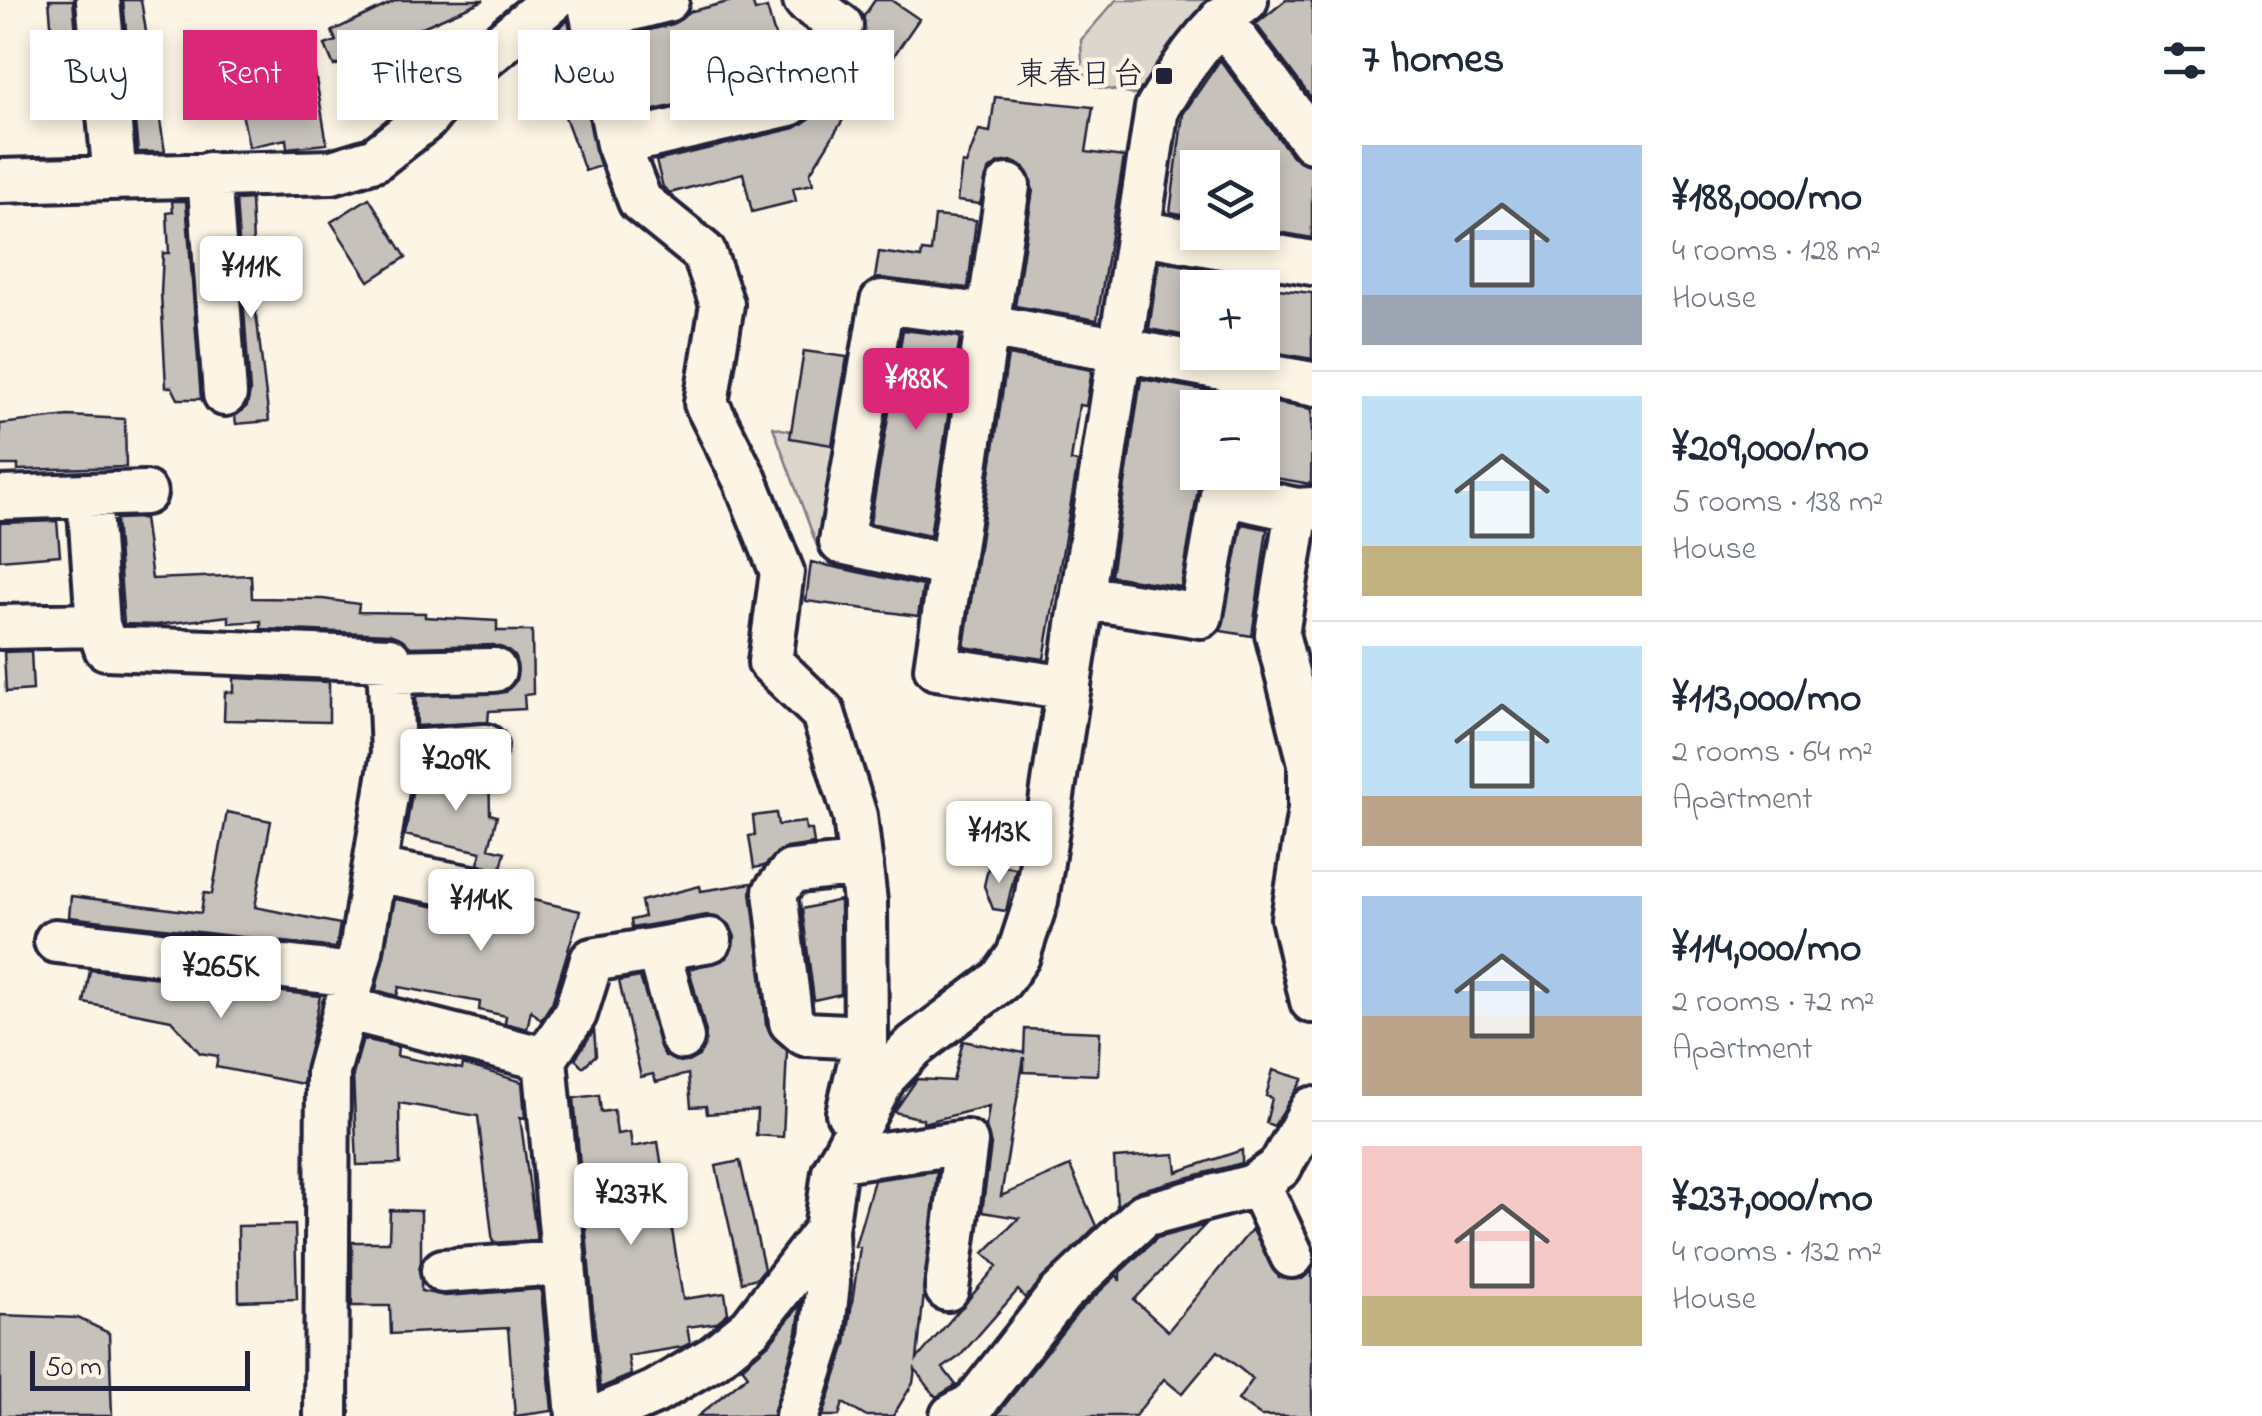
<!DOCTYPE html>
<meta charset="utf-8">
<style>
:root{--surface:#fff;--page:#f6f6f7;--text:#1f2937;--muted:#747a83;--line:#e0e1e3;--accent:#db2777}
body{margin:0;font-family:"Indie Flower","Klee One",sans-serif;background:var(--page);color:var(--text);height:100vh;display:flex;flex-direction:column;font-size:38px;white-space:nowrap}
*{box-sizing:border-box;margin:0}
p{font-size:32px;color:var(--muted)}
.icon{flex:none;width:55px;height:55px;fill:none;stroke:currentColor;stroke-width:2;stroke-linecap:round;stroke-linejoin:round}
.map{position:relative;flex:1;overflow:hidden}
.sheet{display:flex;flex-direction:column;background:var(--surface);width:950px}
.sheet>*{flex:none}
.top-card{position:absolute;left:30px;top:30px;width:950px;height:90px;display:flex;gap:20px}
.fabs{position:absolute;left:1180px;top:150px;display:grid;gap:20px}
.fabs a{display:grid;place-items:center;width:100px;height:100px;border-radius:0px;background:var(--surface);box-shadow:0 5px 15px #0003;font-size:50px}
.scale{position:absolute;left:30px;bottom:25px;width:220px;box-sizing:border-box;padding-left:10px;border:5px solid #22223b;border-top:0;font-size:28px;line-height:35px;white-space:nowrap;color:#22223b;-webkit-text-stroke:8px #fcf5e5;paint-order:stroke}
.price{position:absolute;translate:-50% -85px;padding:0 22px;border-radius:10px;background:#fff;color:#222;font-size:32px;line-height:65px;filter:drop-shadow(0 2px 5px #0008)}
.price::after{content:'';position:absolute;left:50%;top:60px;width:30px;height:22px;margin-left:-15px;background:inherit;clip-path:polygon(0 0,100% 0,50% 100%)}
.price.on{background:var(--accent);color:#fff}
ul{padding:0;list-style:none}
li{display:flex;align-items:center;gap:30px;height:250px;padding:0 50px}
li+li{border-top:2px solid var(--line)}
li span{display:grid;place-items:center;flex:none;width:280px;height:200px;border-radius:0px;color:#555}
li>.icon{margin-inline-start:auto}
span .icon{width:120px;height:120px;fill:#fffc;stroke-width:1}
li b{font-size:42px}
h2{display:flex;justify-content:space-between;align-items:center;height:120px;padding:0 50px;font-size:42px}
.tag{padding:0 35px;border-radius:0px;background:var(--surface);box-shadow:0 5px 15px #0003;font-size:35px;line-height:90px}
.tag.on{background:var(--accent);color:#fff}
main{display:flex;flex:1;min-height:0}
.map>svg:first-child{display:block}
</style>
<main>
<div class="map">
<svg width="1312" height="1416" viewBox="0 0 1312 1416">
<rect width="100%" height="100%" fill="#fcf5e5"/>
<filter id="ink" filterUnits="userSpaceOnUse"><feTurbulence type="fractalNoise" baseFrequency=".01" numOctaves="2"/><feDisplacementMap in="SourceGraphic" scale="20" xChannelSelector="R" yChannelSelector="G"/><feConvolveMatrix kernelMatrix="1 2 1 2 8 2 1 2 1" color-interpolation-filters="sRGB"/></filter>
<g filter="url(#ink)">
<path fill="#dcd6cc" stroke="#7f7c84" stroke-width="2.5" d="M1116,0H1226L1149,98L1089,85L1082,68L1081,40Z
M773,427L848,445L827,551L817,546Z"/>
<path fill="#c6c1bb" stroke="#22223b" stroke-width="2.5" d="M49,0H73L80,79L56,81Z
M123,0H141L165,152H138Z
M397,0H484L334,66L325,45L336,41L332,31Z
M736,0H752L755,11L767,8L784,67L774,82L637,114L622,37L673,24L688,12Z
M875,0H891L919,19L882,73L875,68L810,173L813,184L793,188L796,201L752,212L743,173L670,193L663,187L656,161L795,128L809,119L862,40L864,16Z
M1286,0H1312V99L1256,24Z
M568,20L600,166L585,171L554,87L532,94L523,65L546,57L543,41Z
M1220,60L1292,156L1312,166V238L1262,229V168H1198V217L1170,212L1183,114Z
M313,61L327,144L287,148L286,139L249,147L234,74Z
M995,97L1093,107L1086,152L1124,157L1097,320L1015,306L1033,190L1024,167L1011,161L998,163L988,171L980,204L957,201L962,163L966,164L979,130L990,132Z
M369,198L406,257L369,281L331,222Z
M251,199L256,313L269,421L236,424L235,416L247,406L250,392L236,200Z
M172,201H186L201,399H178L172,387H166L161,293L163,253H169L167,213L173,212Z
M935,216L976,220L968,288L875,278L879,252L921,258L922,251L931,252Z
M1159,261L1271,281L1263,288H1198V338L1149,329Z
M1270,288L1312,293V359L1262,350Z
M903,330L960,337L930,536L870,523Z
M804,351L847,357L832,445L790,438Z
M1008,355L1092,370L1086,406L1079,405L1071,461L1078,462L1044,659L964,647Z
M1141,379L1215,392L1213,408H1198L1201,472L1181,587L1111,576Z
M1264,401L1312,409L1311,484L1251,474L1262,472Z
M68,416L125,419L126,467L18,470V465H0V424Z
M144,518L152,579L251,575L252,598L323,599L359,604L358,612L425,613V617L497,621V631H532L533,694L524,695L525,709L489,711L488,722L417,726L416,696L506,692L516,681L515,656L494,645L411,647L390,634L261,629V621L229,623V616L156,625L124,624L116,519Z
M57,521L60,555L0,560V523Z
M1242,524L1267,529L1252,636L1221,631Z
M811,562L923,586L918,616L806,601Z
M31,651L33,690L6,692L4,652Z
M234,678L329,682V722L224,720L225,692H234Z
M489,770L490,814L497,816L489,848L505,852L499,876L478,864L481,852L405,835L415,776Z
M227,812L271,821L255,907L340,924L336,948L69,917L71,896L201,913L204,893L212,894Z
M776,813L778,825L805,822L806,830H812L814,844L787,848L764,866L754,868L749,836L755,835L753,816Z
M989,864L1016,868L1006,911L993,909L984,886Z
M752,883L766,1025L787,1051L783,1137L756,1135L757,1110L707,1114L706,1106L691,1107L688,1074L656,1082L653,1074L641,1077L619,981L640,977L665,1056L688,1062L699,1056L706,1032L689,969L727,958L735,937L730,925L707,915L632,928L631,920L644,917L641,901L700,886L701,891Z
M503,893L580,911L552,1003L541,1020L531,1010L527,1029L505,1023L506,1016L479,1010L480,1002L399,987L397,996L376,990L395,899L474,914L496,906Z
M840,900L841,994L814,1000L802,909Z
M90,970L213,984L212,991L264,998L265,990L320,996L303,1084L216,1067L218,1056L200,1053L171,1020L84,1003Z
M1025,1029L1100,1032L1098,1075L1024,1072V1057L1001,1196L1070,1166L1096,1226L1025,1298L1018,1290L960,1356L943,1368L956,1385L936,1397L915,1369L913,1383L893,1416H865L843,1403L839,1416H823L846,1344L860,1247L855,1246L874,1180L937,1171L917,1359L997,1266L984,1253L1019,1218L982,1212L991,1145L986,1127L989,1106L923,1123V1119L894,1112L917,1079L953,1081L963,1041L1024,1053Z
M594,1030L596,1055L583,1067L575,1059Z
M363,1039L398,1047L397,1056L462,1069L463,1064L522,1082L525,1118L520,1117L537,1240L493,1243L478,1116L399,1103L400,1164L357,1165L353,1075Z
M1273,1070L1303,1079L1274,1126L1266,1123L1272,1098L1266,1096Z
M599,1095L601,1112L614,1110L617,1134L630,1132L632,1147L658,1142L683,1299L725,1293L728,1313L716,1323L687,1327L690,1343L682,1347L628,1356L631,1375L600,1388L574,1098Z
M1242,1150V1163L1138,1191L1117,1206L1114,1158L1175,1154L1177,1172Z
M740,1161L764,1269L757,1278L742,1282L716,1166Z
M390,1210L421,1211V1291L445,1296L541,1289L552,1411L515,1416L508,1328L391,1334L390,1306H352V1242H389Z
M295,1225L297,1299L239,1301L238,1226Z
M1205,1225L1134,1300L1168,1331L1252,1229L1279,1277L1302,1279L1312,1271V1416H1261L1238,1400L1253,1379L1218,1351L1182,1394L1164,1379L1135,1416H996L1079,1311L1117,1275L1120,1281V1272L1157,1238Z
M801,1304L797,1332L773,1416H698L748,1375L742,1367L770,1343Z
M0,1315L78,1318L109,1333L112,1416H0Z"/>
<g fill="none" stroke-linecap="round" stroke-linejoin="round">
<defs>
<path id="minor" d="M98,0L115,178
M589,0L618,144L789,104L841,26L805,0
M593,19L667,0
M1221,19L1312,141
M618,144L640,201L704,253L722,304L706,403L745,480L782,572L770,662L823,713L855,816L865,902L866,1037L848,1113
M209,174L225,394
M0,181L332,172L375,159L426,119L455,82L553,0
M1008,186L936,668L1069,688
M1138,232L1312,263
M988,326L1312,384
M1237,408L1244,370
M1223,494L1297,510L1312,509
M89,495L98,625L106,648L389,659L393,753
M0,498L145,493
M1297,510L1277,634L1310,763V809L1293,918L1312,1001
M951,566L841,542L882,302L990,316
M1083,597L1201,616L1226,472
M0,627L98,625
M389,672L494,670
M861,864L791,872L775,892L791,1022L805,1034L866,1037
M374,870L478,889
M56,941L354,975
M658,949L710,940
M345,1008L545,1059L578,1416
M545,1059L575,1014L592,960L658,949L682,1038
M840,1160L966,1142L947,1289
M1258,1183L1292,1256
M443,1271L562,1263
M326,1416L328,1072L361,951L393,753L485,746
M600,1416L655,1392L713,1358L751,1327L826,1230L834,1172L885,1076L914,1046L1001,980L1018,956L1036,901L1157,108C1182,67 1207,28 1246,0
M797,1416L822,1337L828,1283L826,1230
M952,1416L974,1404L1060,1294L1144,1215L1253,1186L1280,1167L1312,1109"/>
</defs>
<use href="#minor" stroke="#22223b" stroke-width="50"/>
<use href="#minor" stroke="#fcf5e5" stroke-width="42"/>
</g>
</g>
<rect fill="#22223b" stroke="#fcf5e5" stroke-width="4" x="1154" y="66" width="20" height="20" rx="5"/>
<g text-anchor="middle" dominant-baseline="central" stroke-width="9" stroke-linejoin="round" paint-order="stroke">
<g font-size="32" fill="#22223b" stroke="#fcf5e5" text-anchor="end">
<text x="1144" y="76">東春日台</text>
</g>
</g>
</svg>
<div class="fabs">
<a><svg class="icon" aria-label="layers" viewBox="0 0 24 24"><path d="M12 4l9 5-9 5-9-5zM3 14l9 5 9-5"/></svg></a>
<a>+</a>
<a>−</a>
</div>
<div class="scale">50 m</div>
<b class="price" style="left:251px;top:321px">¥111K</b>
<b class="price on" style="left:916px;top:433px">¥188K</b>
<b class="price" style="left:456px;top:814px">¥209K</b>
<b class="price" style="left:999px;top:886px">¥113K</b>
<b class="price" style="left:481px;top:954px">¥114K</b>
<b class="price" style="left:221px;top:1021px">¥265K</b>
<b class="price" style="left:631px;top:1248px">¥237K</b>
<div class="top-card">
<a class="tag">Buy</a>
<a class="tag on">Rent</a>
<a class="tag">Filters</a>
<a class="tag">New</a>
<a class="tag">Apartment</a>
</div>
</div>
<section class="sheet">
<h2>7 homes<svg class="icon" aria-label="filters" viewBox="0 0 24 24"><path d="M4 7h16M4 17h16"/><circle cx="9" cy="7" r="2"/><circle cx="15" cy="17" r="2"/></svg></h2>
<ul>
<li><span style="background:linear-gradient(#a9c7e8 75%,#9aa5b1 0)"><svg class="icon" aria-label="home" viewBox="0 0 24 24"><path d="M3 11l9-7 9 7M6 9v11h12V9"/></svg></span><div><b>¥188,000/mo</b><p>4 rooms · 128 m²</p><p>House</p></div></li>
<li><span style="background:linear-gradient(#bfe0f5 75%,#c2b280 0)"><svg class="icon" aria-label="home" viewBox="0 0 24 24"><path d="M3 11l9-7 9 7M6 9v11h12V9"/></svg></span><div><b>¥209,000/mo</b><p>5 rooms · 138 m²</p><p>House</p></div></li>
<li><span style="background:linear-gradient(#bfe0f5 75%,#b9a48a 0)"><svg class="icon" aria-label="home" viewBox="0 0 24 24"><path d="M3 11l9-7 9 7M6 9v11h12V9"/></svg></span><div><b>¥113,000/mo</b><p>2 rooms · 64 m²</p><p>Apartment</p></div></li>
<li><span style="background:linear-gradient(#a9c7e8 60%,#b9a48a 0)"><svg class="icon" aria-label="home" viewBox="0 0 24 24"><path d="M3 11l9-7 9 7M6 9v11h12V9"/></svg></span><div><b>¥114,000/mo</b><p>2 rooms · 72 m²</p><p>Apartment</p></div></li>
<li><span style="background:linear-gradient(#f6c9c9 75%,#c2b280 0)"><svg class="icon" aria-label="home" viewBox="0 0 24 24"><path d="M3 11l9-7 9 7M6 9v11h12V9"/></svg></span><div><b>¥237,000/mo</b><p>4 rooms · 132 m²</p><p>House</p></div></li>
</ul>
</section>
</main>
